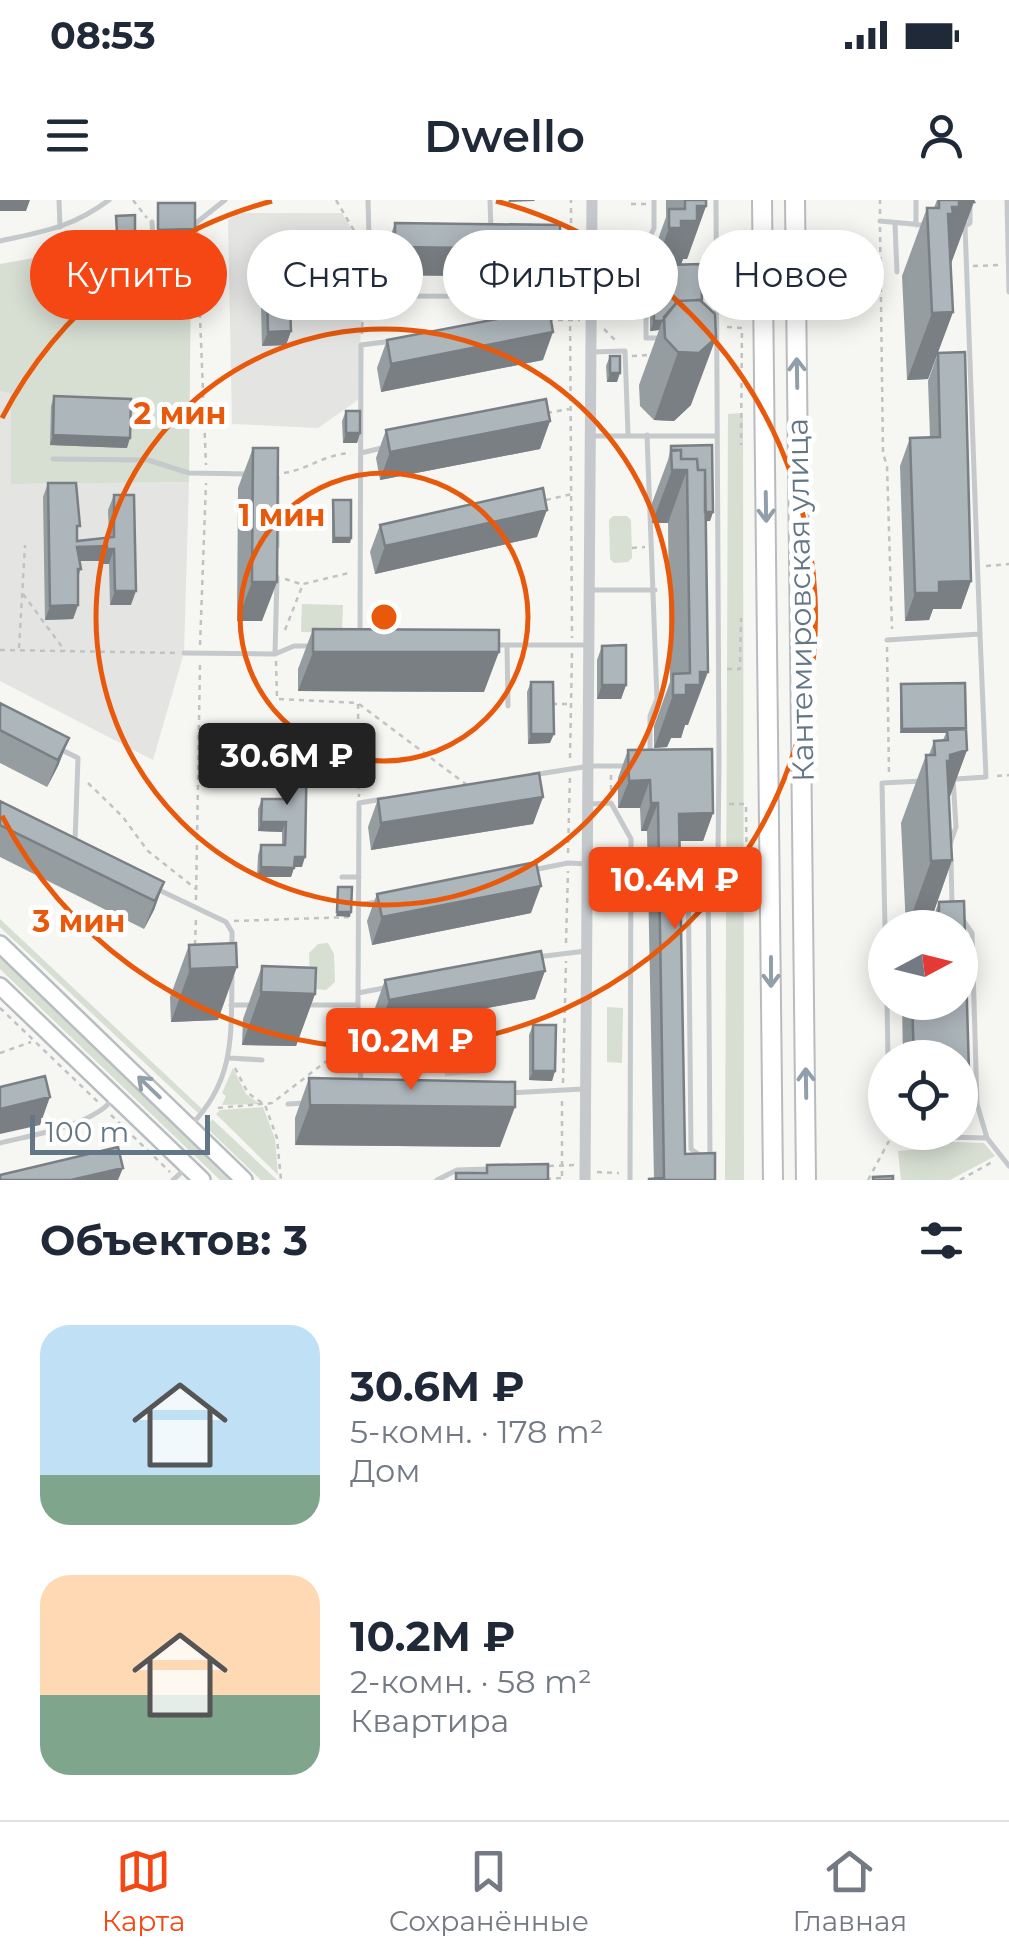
<!DOCTYPE html>
<html lang="ru">
<meta charset="utf-8">
<style>
:root{--surface:#fff;--page:#f2f2f3;--text:#1f2937;--muted:#747a83;--line:#e0e1e3;--accent:#f44714}
body{margin:0;font-family:Montserrat,sans-serif;background:var(--page);color:var(--text);height:100vh;display:flex;flex-direction:column;font-size:38px;white-space:nowrap}
*{box-sizing:border-box;margin:0}
p{font-size:32px;color:var(--muted)}
.icon{flex:none;width:55px;height:55px;fill:none;stroke:currentColor;stroke-width:2;stroke-linecap:round;stroke-linejoin:round}
.map{position:relative;height:980px;overflow:hidden}
.drawer{display:flex;flex-direction:column;background:var(--surface);flex:1}
.drawer>*{flex:none}
.guide{position:absolute;left:30px;top:30px;width:950px;height:90px;display:flex;gap:20px}
.needle{width:65px;rotate:83deg}
.tools{position:absolute;left:868px;top:710px;display:grid;gap:20px}
.tools a{display:grid;place-items:center;width:110px;height:110px;border-radius:50%;background:var(--surface);box-shadow:0 5px 25px #0003;font-size:50px}
.scale{position:absolute;left:30px;bottom:25px;width:180px;box-sizing:border-box;padding-left:10px;border:5px solid #627686;border-top:0;font-size:28px;line-height:35px;white-space:nowrap;color:#627686;-webkit-text-stroke:8px #fff;paint-order:stroke}
.price{position:absolute;translate:-50% -85px;padding:0 22px;border-radius:10px;background:var(--accent);color:#fff;font-size:32px;line-height:65px;filter:drop-shadow(0 2px 5px #0008)}
.price::after{content:'';position:absolute;left:50%;top:60px;width:30px;height:22px;margin-left:-15px;background:inherit;clip-path:polygon(0 0,100% 0,50% 100%)}
.price.active{background:#222;color:#fff}
ul{padding:0;list-style:none}
li{display:flex;align-items:center;gap:30px;height:250px;padding:0 40px}
li span{display:grid;place-items:center;flex:none;width:280px;height:200px;border-radius:30px;color:#555}
li>.icon{margin-inline-start:auto}
span .icon{width:120px;height:120px;fill:#fffc;stroke-width:1}
li b{font-size:42px}
h2{display:flex;justify-content:space-between;align-items:center;height:120px;padding:0 40px;font-size:42px}
.chip{padding:0 35px;border-radius:45px;background:var(--surface);box-shadow:0 5px 25px #0003;font-size:35px;line-height:90px}
.chip.active{background:var(--accent);color:#fff}
.status{display:flex;justify-content:space-between;align-items:center;height:70px;padding:0 50px;background:var(--surface);direction:ltr}
.status svg{height:28px;fill:currentColor}
header{display:flex;justify-content:space-between;align-items:center;height:130px;padding:0 40px;background:var(--surface);font-size:45px;font-weight:600}
.menu{display:flex;justify-content:space-around;align-items:center;height:140px;border-top:2px solid var(--line);background:var(--surface);font-size:28px;color:var(--muted)}
.menu a{display:grid;justify-items:center;gap:5px}
.menu .active{color:var(--accent)}
.map>svg:first-child{display:block}
</style>
<div class="status"><b>08:53</b><svg viewBox="0 0 49 12"><path d="M0 12V9h3v3zM5 12V6h3v6zM10 12V3h3v9zM15 12V0h3v12zM26 1h20v11H26zM47 4h2v5h-2z"/></svg></div>
<header><svg class="icon" aria-label="menu" viewBox="0 0 24 24"><path d="M4 6h16M4 12h16M4 18h16"/></svg>Dwello<svg class="icon" aria-label="person" viewBox="0 0 24 24"><circle cx="12" cy="8" r="4"/><path d="M4 21q1-7 8-7t8 7"/></svg></header>
<div class="map">
<svg width="1009" height="980" viewBox="0 0 1009 980">
<rect width="100%" height="100%" fill="#f6f6f2"/>
<path fill="#e4e5e3" d="M238,13H342L364,50L358,200L318,228L232,224L228,20Z
M0,191L11,194V284L189,282L184,453L153,560L0,481Z"/>
<path fill="#d7ded2" d="M143,43L191,54L189,282L11,284V194L0,191V64L102,46Z
M743,213L744,980H725L728,214Z
M613,316H627L631,320L632,358L628,362L614,363L610,359L609,320Z
M302,404L343,405L342,433L301,432Z
M0,719L202,909L198,913L0,727Z
M328,743L334,754L335,782L326,790L316,789L310,781L309,753L318,744Z
M0,753L232,980H220L0,769Z
M607,807L623,808L622,863L607,862Z
M484,845L486,873L445,876L443,848Z
M233,868L246,894L260,904L222,905L226,896L222,893Z
M263,907L275,939L278,975L216,914L220,910Z
M212,919L277,980H261L207,928Z
M930,941L984,943L995,956L950,980H901L898,951L931,948Z"/>
<g fill="none" stroke-linecap="round" stroke-linejoin="round">
<defs>
<path id="secondary" d="M0,744L244,980
M0,786L202,980"/>
<path id="primary" d="M762,0L773,980
M795,0L806,980"/>
</defs>
<use href="#secondary" stroke="#b7bdc1" stroke-width="20"/>
<use href="#primary" stroke="#b8bcc0" stroke-width="22"/>
<path stroke="#c0c2c4" stroke-width="2.5" stroke-dasharray="5 5" stroke-linecap="butt" d="M133,0L147,18
M336,0L365,49L362,134
M631,4H647
M880,14V0
M880,27L883,254L887,265L892,429
M571,33V0
M197,43L206,265
M973,66L1000,65
M571,88V51
M570,106L572,438
M548,120H580
M727,127L742,128L741,245
M604,129L616,141
M632,156L649,155
M547,213L569,209
M284,273C309,269 325,254 351,253
M546,300L572,294
M632,348L645,347
M986,366L1009,364
M285,379L301,384
M23,394L65,451
M285,430L303,384L349,373
M200,445L206,283
M887,447L889,574
M19,448L25,345
M0,450L178,453
M276,461L277,499L358,503L359,597
M727,469H740L741,418
M359,504L467,585
M552,504H569
M570,558L572,451
M611,575V592
M997,576L1009,575
M88,583L122,616L148,651L196,689
M729,604H746L747,700
M568,653L570,576
M196,700L200,463
M234,721L351,717
M566,743L568,671
M195,745L196,718
M0,808L98,902
M369,847L421,881
M0,853L31,842
M235,868L248,893L265,905L277,938L281,980
M563,883L566,761
M562,901V980
M218,908L272,903L350,843
M111,915L170,972
M549,966L576,965
M597,972L619,973
M546,979L562,978
M868,980L889,941
M960,980L994,961"/>
<path stroke="#c5c9cc" stroke-width="5" d="M59,0L60,27
M368,0L369,37H393
M490,0L491,31
M916,0V25
M1007,0L1009,92
M880,21L923,25
M152,22L153,37H196V23L225,0
M895,25L897,72
M965,26L970,23V0
M0,41C45,31 71,28 109,0
M554,41L591,42
M595,51H644L654,28V0
M619,51L620,107
M644,51L645,97
M400,96L591,97
M646,113V138H663
M591,152L625,151L628,234
M647,235L657,499L650,516V552
M591,236H717
M361,253L382,248
M53,259L148,260L189,273L249,274
M277,346V277
M590,390H655
M360,432L361,145L393,141
M887,440L980,434L965,26H959
M493,445H587
M507,445L508,506
M184,453L275,454L294,446H312
M275,454L277,377
M60,549L78,558L75,642
M532,575L590,566H626
M956,579L986,577L980,435
M591,604L611,603L631,639L630,980
M950,644L956,627L953,579
M951,660L952,704
M533,670L568,663L587,664
M342,677H359
M155,688L226,722L232,732V745
M359,705L381,701
M885,728L882,583L922,581
M537,757L586,751
M358,793L389,787
M887,802L888,858
M231,805H253
M304,805H358L361,886
M358,805L359,603L383,599
M230,858L262,860
M509,893L583,889
M288,904L304,903
M192,924C235,879 231,835 232,776
M893,932L894,936L987,938L977,904L972,733L961,717
M987,938L1009,966
M0,943C32,935 91,926 112,900
M701,956L691,949L688,660L708,659
M710,958L708,659L718,652L719,563L716,0
M173,980L186,968
M437,980L457,970L487,969"/>
<path stroke="#c5c9cc" stroke-width="11" d="M585,980L592,0"/>
<use href="#secondary" stroke="#fff" stroke-width="15"/>
<use href="#primary" stroke="#fff" stroke-width="18"/>
</g>
<path fill="#959da1" d="M666,0H706V6L687,59H683L681,64L691,205L674,221L654,220L640,206L639,185L659,130L650,131V100L653,90H664V76L662,81H650V62L666,17Z
M937,0H973L950,65L953,112L928,179L907,180L902,76L927,8H934Z
M395,23L560,49L550,77L385,75V51Z
M266,51L290,75L295,107L291,119V131L286,145L262,146L260,65Z
M387,140L543,160L381,192L377,168Z
M938,153L971,381L961,409H933L929,420L905,421L900,266L910,238L930,237L928,181Z
M610,156L617,182H607L606,166Z
M54,196L127,248L50,245L51,206Z
M346,211L360,233L357,243H343L342,221Z
M550,221L540,249L380,280L376,258L386,230Z
M671,246L713,312L710,321H706L688,525H685L681,538H671L667,547L654,548V526L670,482L668,323H652V303L668,260Z
M253,248L262,421H237L238,288Z
M48,283L77,334V341L109,338L108,310L114,295L131,405H110L109,364H102V361H79L81,369L78,377V405L73,419L45,420L43,297Z
M333,300L351,338L350,343H332V305Z
M380,325L537,337L375,374L370,352Z
M313,429L484,492L298,491V469Z
M602,446L626,485L621,499H597V460Z
M531,482L550,543L528,544L527,492Z
M901,484L966,528L967,550L949,599L952,660L928,728H906L901,623L926,555H929L934,541L943,540L946,533H900V488Z
M0,503L69,538L58,566L47,587L0,563Z
M296,544L302,667H294L291,677H257L258,655L261,645H282V632L258,631V609L262,599H283V586H258L259,565L262,555L292,556Z
M628,550L713,613L703,641H679L685,954L715,980L654,979L647,631H641L640,608H618V578Z
M543,597L533,624L371,650L368,627L378,599Z
M0,601L164,682L154,710L144,729L0,657Z
M377,694L531,713L372,745L367,721Z
M964,701L969,872L960,897V858H903L902,805L903,802H960V728H929L939,702Z
M189,745L218,820L171,822L170,797Z
M262,766L315,794L296,846L242,845L243,819Z
M385,780L535,799L379,828L375,808Z
M533,825L555,871L552,881L529,880V835Z
M309,878L500,947L295,945V918Z"/>
<path fill="#797f83" d="M0,0H30L26,11H0Z
M509,0H535L534,1L508,2Z
M959,2H974L949,69L948,14L952,7Z
M697,6H706L687,59H683L678,73L667,67L662,81H650L669,28L681,21Z
M195,29L193,34L156,35L158,30Z
M135,32L134,37H115L117,33Z
M395,47L560,49L550,77L385,75Z
M953,112L928,179L907,180L932,113Z
M654,121H662L659,130L650,131Z
M291,131L286,145L262,146L268,132Z
M553,132L543,160L381,192L391,164Z
M716,138L691,205L674,221L654,220L678,152Z
M610,173H620L617,182H607Z
M550,221L540,249L380,280L390,252Z
M346,233H360L357,243H343Z
M53,235L130,238L127,248L50,245Z
M672,270H687L668,323H652Z
M547,310L537,337L375,374L385,346Z
M687,312H713L710,321L687,322Z
M334,338H351L350,343H332Z
M107,346L102,361H72L77,347Z
M107,349H114L109,364H102Z
M971,381L961,409H933L929,420L905,421L915,393L939,382Z
M252,382H277L262,421H237Z
M115,391H136L131,405H110Z
M78,405L73,419L45,420L50,406Z
M313,452H499L484,492L298,491Z
M700,472H708L688,525H685L681,538H671L667,547L654,548L673,495Z
M602,485H626L621,499H597Z
M966,528L964,533H900L902,529Z
M531,534H554L550,543L528,544Z
M69,538L58,566L47,587L58,560Z
M967,550L942,618L929,621L950,555Z
M262,576L286,577L283,586H258Z
M650,580L640,608H618L629,581Z
M543,597L533,624L371,650L381,623Z
M651,603H658L647,631H641Z
M713,613L703,641H669L679,614Z
M261,622H286L282,632L258,631Z
M295,657H305L302,667H291Z
M952,660L928,728H907L931,661Z
M261,667L294,668L291,677H257Z
M164,682L154,710L144,729L155,701Z
M603,682L617,683L616,687H601Z
M541,686L531,713L372,745L382,717Z
M337,712H351L350,717L336,716Z
M237,767L218,820L171,822L190,769Z
M545,771L535,799L379,828L389,800Z
M261,792L315,794L296,846L242,845Z
M533,871H555L552,881L529,880Z
M960,872H969L960,897Z
M50,897L40,925L0,934V909Z
M310,905L515,907L500,947L295,945Z
M123,968L118,980H71Z"/>
<path fill="#adb6bb" stroke="#797f83" stroke-width="2.5" d="M685,0H706V6H697V21H681V28H669V9H685Z
M939,0H973L974,2H959V7H952L953,14H948L953,112L932,113L927,8H939Z
M158,3H195V29L158,30Z
M135,15V32L117,33L116,16Z
M395,23L560,25V49L395,47Z
M289,50L290,75L295,74V107H290L291,131L268,132L266,51Z
M701,64L702,102L700,100L678,101L662,121H654L653,90H668L667,65Z
M700,100L715,114L716,138L699,153L678,152L665,138L664,117L678,101Z
M549,109L553,132L391,164L387,140Z
M965,152L971,381L939,382V393H915L910,238L940,237L938,153Z
M610,156H620V173H610Z
M54,196L131,199L130,238L53,235Z
M546,199L550,221L390,252L386,230Z
M346,211H360V233H346Z
M712,245L713,312H705V270H698L697,259H681V250L671,251V246Z
M253,248H278L277,382H252Z
M671,250H681V259H697L698,270H705L708,472H700V485H686V495H673V474L690,473L687,270H672Z
M48,283H76L80,326H77V341L114,337V295H134L136,391H115L114,349H107V346L77,347L81,369H78V405L50,406Z
M543,288L547,310L385,346L380,325Z
M333,300H351V338H334Z
M313,429L499,430V452H313Z
M626,445V485H602V446Z
M531,482H553L554,534H531Z
M965,483L966,528L902,529L901,484Z
M0,503L69,538L58,560L0,530Z
M966,529L967,550L950,555V561H947L952,660L931,661L926,555H935L934,541L948,540L947,530Z
M296,544H307L305,657H295L294,668L261,667V645H285L286,622H261L262,599H286V577L262,576V555L296,556Z
M712,549L713,613L679,614L685,954L715,953V980H649V979L664,978L658,603H651L650,580L629,581L628,550Z
M539,573L543,597L381,623L378,599Z
M0,601L164,682L155,701L0,625Z
M603,655H618L617,683L603,682Z
M536,662L541,686L382,717L377,694Z
M338,687H352L351,712H337Z
M964,701L969,872H960V858H914L912,802H960V728H939V702Z
M236,743L237,767L190,769L189,745Z
M541,751L545,771L389,800L385,780Z
M262,766L316,768L315,794L261,792Z
M533,825H556L555,871H533Z
M45,876L50,897L0,909V887Z
M309,878L515,882V907L310,905Z
M118,947L123,968L71,980H0V975Z
M548,964V980H456V973H487V965Z
M893,976V980H873V977Z"/>
<defs><path id="oneway-shaft" d="M-6 0H5M1.5-3L5.5 0L1.5 3" fill="none" stroke-width="1.6" stroke-linecap="round" stroke-linejoin="round" transform="scale(2.5)"/></defs>
<g stroke="#919faa">
<use href="#oneway-shaft" transform="translate(797 173) rotate(-91)"/>
<use href="#oneway-shaft" transform="translate(766 307) rotate(89)"/>
<use href="#oneway-shaft" transform="translate(771 772) rotate(90)"/>
<use href="#oneway-shaft" transform="translate(806 883) rotate(-91)"/>
<use href="#oneway-shaft" transform="translate(149 887) rotate(-136)"/>
</g>
<g fill="none" stroke="#e8590c" stroke-width="5">
<circle cx="384" cy="417" r="144"/>
<circle cx="384" cy="417" r="288"/>
<path d="M2 218A431 431 0 0 1 272 1M496 1A431 431 0 1 1 2 616"/>
</g>
<g text-anchor="middle" dominant-baseline="central" stroke-width="10" stroke-linejoin="round" paint-order="stroke">
<g font-size="30" fill="#627686" stroke="#fff">
<text transform="translate(800 400) rotate(-91)">Кантемировская улица</text>
</g>
</g>
<circle cx="384" cy="417" r="15" fill="#e8590c" stroke="#fff" stroke-width="5"/>
<g font-size="30" text-anchor="middle" font-weight="bold" fill="#e8590c" stroke="#fff" stroke-width="10" stroke-linejoin="round" paint-order="stroke">
<text x="180" y="224">2 мин</text>
<text x="282" y="326">1 мин</text>
<text x="79" y="732">3 мин</text>
</g>
</svg>
<div class="tools">
<a><svg class="needle" viewBox="-14 -14 28 28"><path d="M0-13l5 13h-10z" fill="#e53935"/><path d="M0 13l5-13h-10z" fill="#747a83"/></svg></a>
<a><svg class="icon" aria-label="locate" viewBox="0 0 24 24"><circle cx="12" cy="12" r="6"/><path d="M12 2v4M12 18v4M2 12h4M18 12h4"/></svg></a>
</div>
<div class="scale">100 m</div>
<b class="price active" style="left:287px;top:608px">30.6M ₽</b>
<b class="price" style="left:675px;top:732px">10.4M ₽</b>
<b class="price" style="left:411px;top:893px">10.2M ₽</b>
<div class="guide">
<a class="chip active">Купить</a>
<a class="chip">Снять</a>
<a class="chip">Фильтры</a>
<a class="chip">Новое</a>
</div>
</div>
<section class="drawer">
<h2>Объектов: 3<svg class="icon" aria-label="filters" viewBox="0 0 24 24"><path d="M4 7h16M4 17h16"/><circle cx="9" cy="7" r="2"/><circle cx="15" cy="17" r="2"/></svg></h2>
<ul>
<li><span style="background:linear-gradient(#bfe0f5 75%,#7fa58c 0)"><svg class="icon" aria-label="home" viewBox="0 0 24 24"><path d="M3 11l9-7 9 7M6 9v11h12V9"/></svg></span><div><b>30.6M ₽</b><p>5-комн. · 178 m²</p><p>Дом</p></div></li>
<li><span style="background:linear-gradient(#ffd9b3 60%,#7fa58c 0)"><svg class="icon" aria-label="home" viewBox="0 0 24 24"><path d="M3 11l9-7 9 7M6 9v11h12V9"/></svg></span><div><b>10.2M ₽</b><p>2-комн. · 58 m²</p><p>Квартира</p></div></li>
</ul>
</section>
<nav class="menu">
<a class="active"><svg class="icon" aria-label="map" viewBox="0 0 24 24"><path d="M3 6l6-2 6 2 6-2v14l-6 2-6-2-6 2zM9 4v14M15 6v14"/></svg>Карта</a>
<a><svg class="icon" aria-label="saved" viewBox="0 0 24 24"><path d="M7 4h10v16l-5-4-5 4z"/></svg>Сохранённые</a>
<a><svg class="icon" aria-label="home" viewBox="0 0 24 24"><path d="M3 11l9-7 9 7M6 9v11h12V9"/></svg>Главная</a>
</nav>
